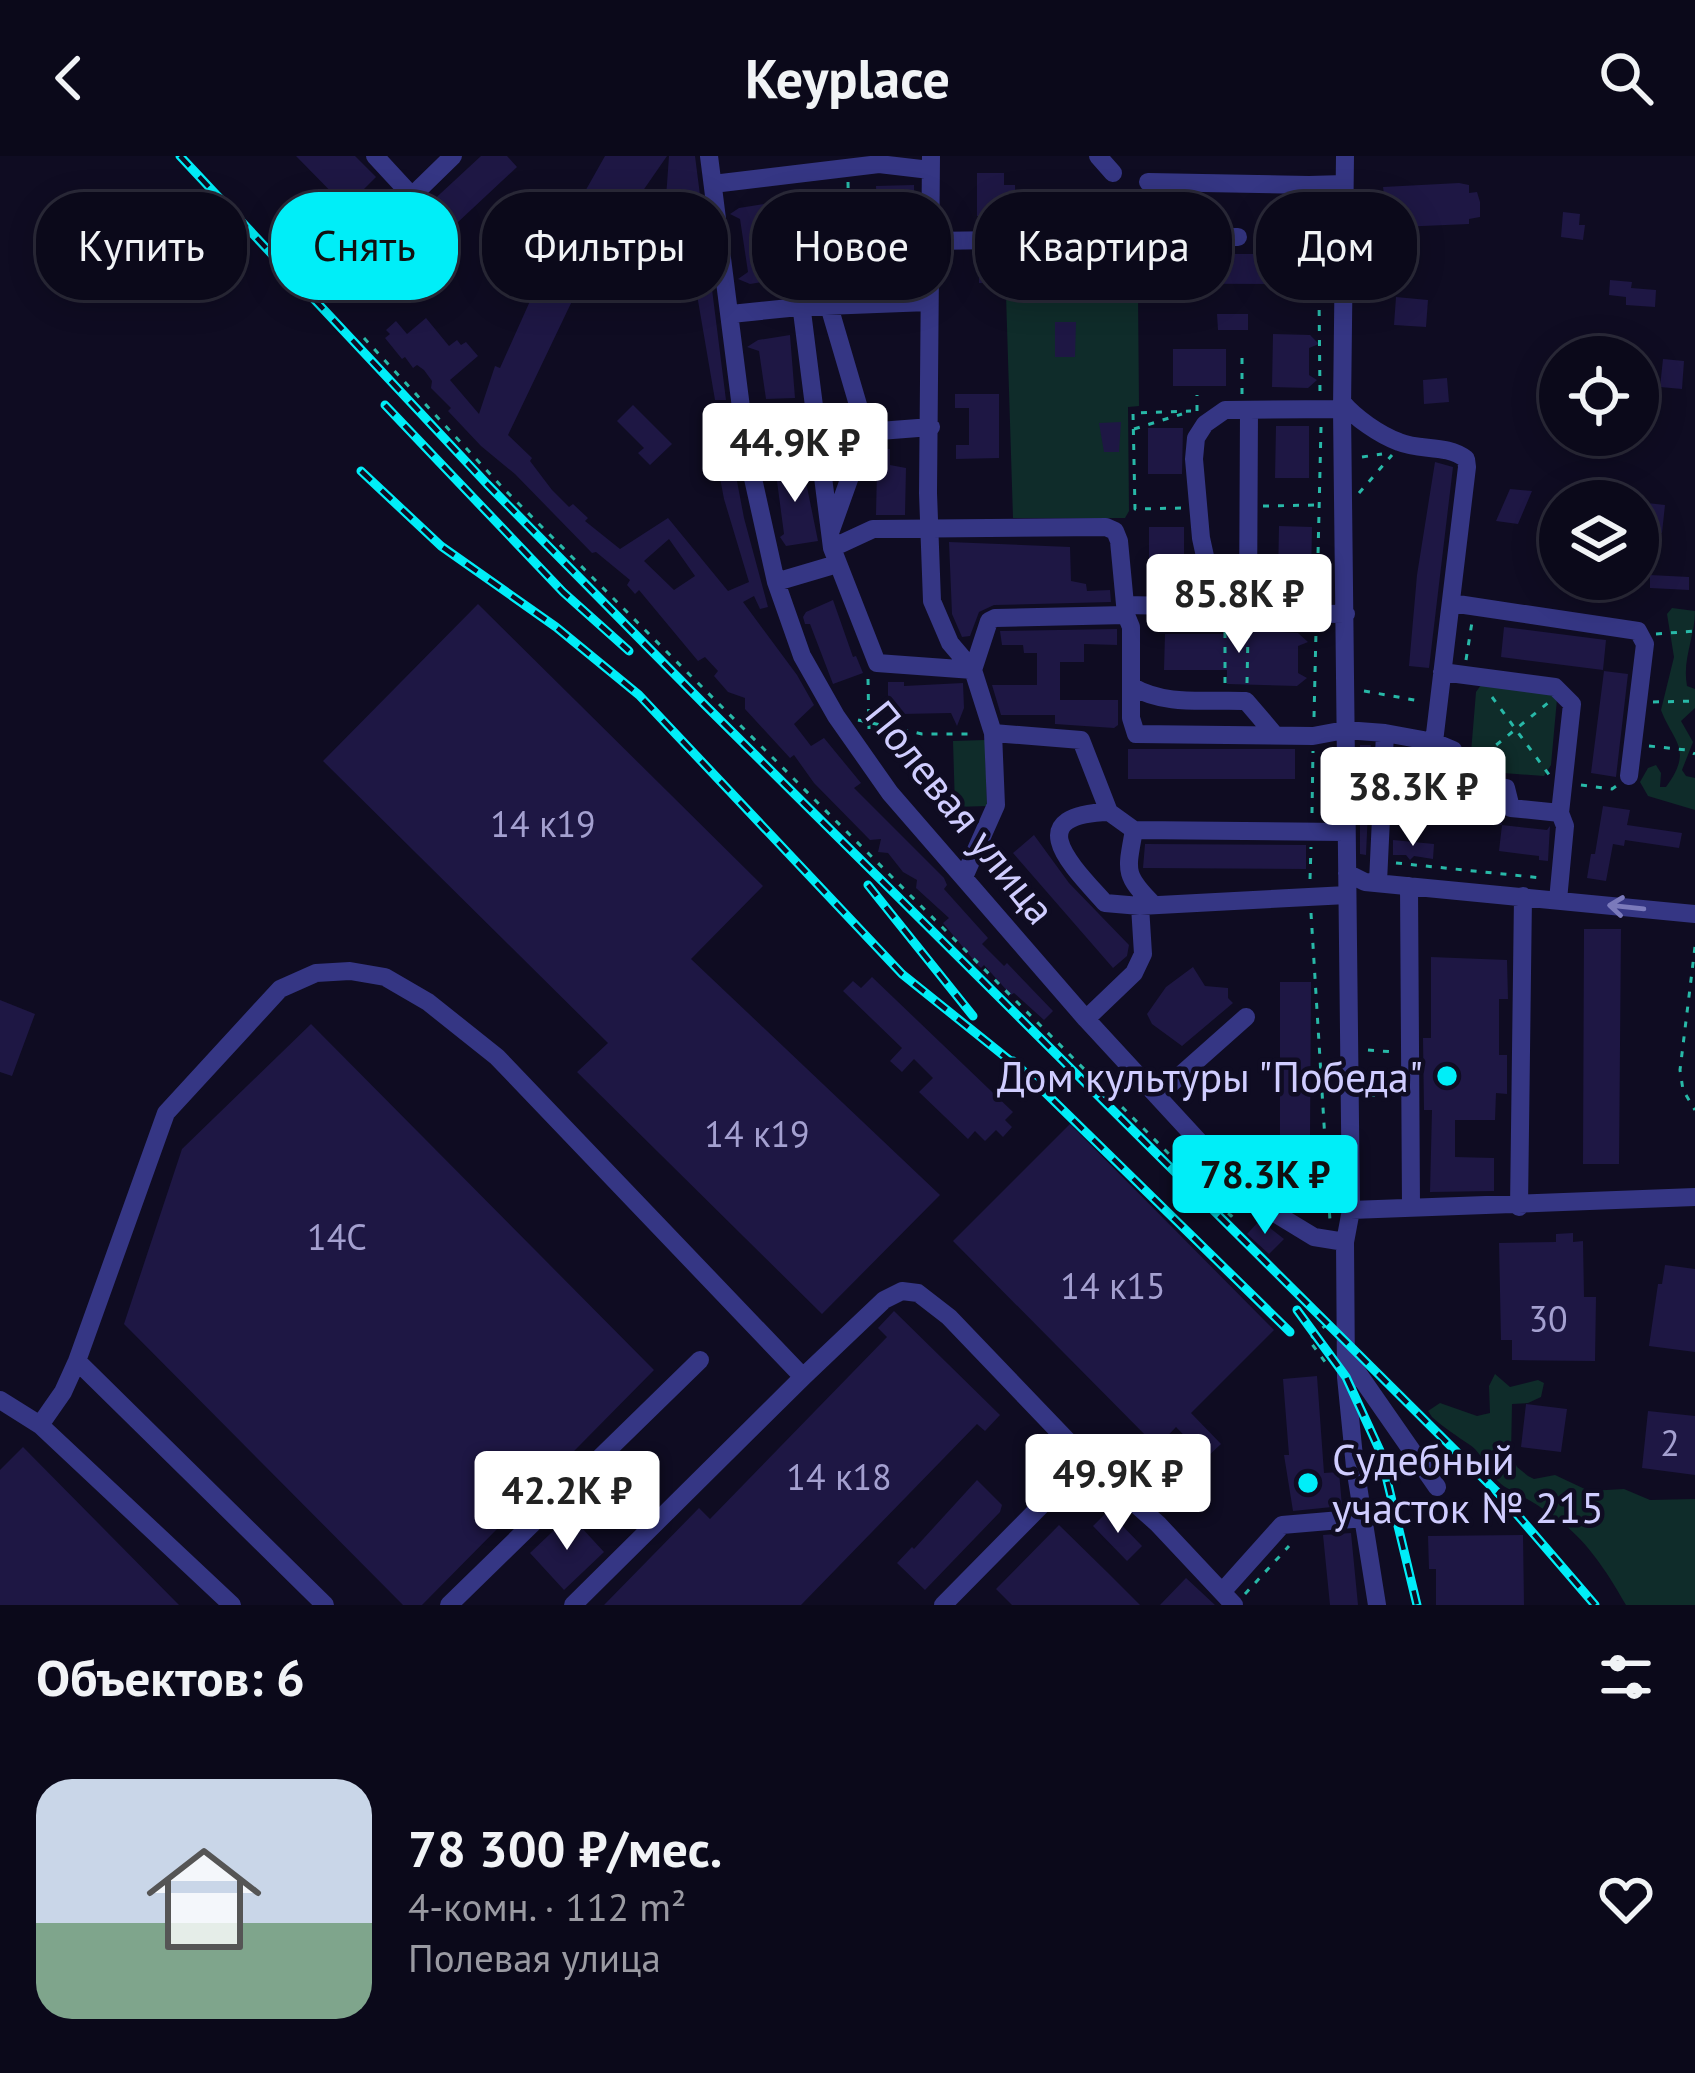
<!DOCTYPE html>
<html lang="ru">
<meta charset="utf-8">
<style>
:root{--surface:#0b091a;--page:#191727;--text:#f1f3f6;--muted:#9a9aa2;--line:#2b2a39;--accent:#00eef8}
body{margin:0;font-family:"PT Sans",sans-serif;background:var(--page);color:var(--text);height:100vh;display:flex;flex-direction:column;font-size:45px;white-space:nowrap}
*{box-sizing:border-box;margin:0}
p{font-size:39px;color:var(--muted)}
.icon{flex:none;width:66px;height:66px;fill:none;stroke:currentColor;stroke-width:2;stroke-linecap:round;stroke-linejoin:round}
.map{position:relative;height:1449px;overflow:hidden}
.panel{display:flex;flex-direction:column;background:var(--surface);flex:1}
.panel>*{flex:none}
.hud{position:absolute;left:36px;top:36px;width:1623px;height:108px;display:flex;gap:24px}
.controls{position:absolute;left:1539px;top:180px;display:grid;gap:24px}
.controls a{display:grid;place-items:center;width:120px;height:120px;border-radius:50%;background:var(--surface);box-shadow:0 6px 30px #0003,0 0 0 3px var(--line);font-size:60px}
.price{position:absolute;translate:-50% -102px;padding:0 27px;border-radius:12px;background:#fff;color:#222;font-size:39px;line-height:78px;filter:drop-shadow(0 3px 6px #0008)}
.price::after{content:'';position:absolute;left:50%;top:72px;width:36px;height:27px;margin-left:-18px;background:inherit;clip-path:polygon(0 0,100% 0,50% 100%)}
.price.active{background:var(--accent);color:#111}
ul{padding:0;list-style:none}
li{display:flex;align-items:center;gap:36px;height:300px;padding:0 36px}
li+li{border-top:3px solid var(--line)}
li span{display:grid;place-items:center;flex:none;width:336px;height:240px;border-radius:36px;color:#555}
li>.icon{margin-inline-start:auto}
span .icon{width:144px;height:144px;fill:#fffc;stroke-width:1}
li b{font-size:51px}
h2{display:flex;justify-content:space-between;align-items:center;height:144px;padding:0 36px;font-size:51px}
.tag{padding:0 42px;border-radius:48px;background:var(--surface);box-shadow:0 6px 30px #0003,0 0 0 3px var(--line);font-size:42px;line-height:108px}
.tag.active{background:var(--accent);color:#111}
header{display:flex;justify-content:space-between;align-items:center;height:156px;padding:0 36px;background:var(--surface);font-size:54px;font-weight:700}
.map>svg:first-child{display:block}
</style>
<header><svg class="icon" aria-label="back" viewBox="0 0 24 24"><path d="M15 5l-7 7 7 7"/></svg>Keyplace<svg class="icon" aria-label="search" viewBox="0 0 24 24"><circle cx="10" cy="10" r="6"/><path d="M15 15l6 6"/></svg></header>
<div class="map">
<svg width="1695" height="1449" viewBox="0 0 1695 1449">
<rect width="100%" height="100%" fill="#0f0c22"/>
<path fill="#0f2c2a" d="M1138,138L1139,250L1128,251L1129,355L1125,362H1013L1006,139Z
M1672,452L1695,455C1695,481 1682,503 1687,530L1695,533V552L1681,565L1693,586L1682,614L1686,620L1695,622V654L1648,640L1640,626L1648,612L1656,609L1661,617L1660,631H1666C1694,593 1673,586 1661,554L1674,501L1667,458Z
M1481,529L1548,535L1557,543L1551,609L1544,620L1477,615L1470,609L1476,536Z
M985,584L987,650L955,651L953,585Z
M1495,1218L1510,1231L1538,1224L1544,1227L1541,1241L1528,1247L1512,1248L1511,1298L1517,1311L1528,1320L1534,1323L1555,1319L1589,1335L1624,1333L1650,1344L1695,1343V1449H1626C1591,1388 1569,1364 1507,1332C1490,1323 1485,1299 1470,1289C1457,1280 1444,1272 1432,1261L1428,1255L1440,1247L1477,1260L1490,1257L1489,1230Z"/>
<path fill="#1e1744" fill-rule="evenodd" d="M296,0H355L376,21L346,51Z
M481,0H507L517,11L396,124L373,100Z
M605,0H667L584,120L508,279L532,302L530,305L552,334L569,351L573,348L588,362L585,365L620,393L668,362L728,435L749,426L724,343L710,269L726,267L744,362L768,451L760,453L754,440L743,446L797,519L814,549L794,568L811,590L824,582L861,627L854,632L944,722L947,729L944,733L988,782L982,788L1004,810L1007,807L1053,855L1044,864L1014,837L1011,839L984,809L981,812L976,807L943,767L949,762L916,732L917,724L903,716L888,697L878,696L881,683L870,684L814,627L794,599L790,602L745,553V542L728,536L714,520L718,515L705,501L698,505L639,434L635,438L627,429L630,424L596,396L592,397L515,318L481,290L448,255L451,252L431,232L432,225L424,214L417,209L413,212L405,201L402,203L385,182L390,178L386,174L396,165L407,178L426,162L449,190L457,184L461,189L466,186L478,200L450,224L479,258L495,210L500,212L556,87ZM669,383L695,420L674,434L644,405Z
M669,0H695L700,39L695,41L704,70L726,244H715L688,86L677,43L666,42Z
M977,17H1004V29H1015L1016,60H977Z
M1459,27L1469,29V37L1477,36L1480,46V61L1469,63V68L1399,71L1383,69V64L1373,62L1376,38H1384L1383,31Z
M914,29L916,126L878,127L876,30Z
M771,47L775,107L780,106L782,123L750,128L738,123L748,116L740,63L730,58L739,52Z
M1276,50L1295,51V93L1276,92Z
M1563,56L1580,58L1579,69H1585L1583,84L1561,81Z
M979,98H1280V128L979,127Z
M1610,124L1632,126L1631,132L1656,134L1655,151L1626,149V141L1609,139Z
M1396,141L1428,144L1426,171L1394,169Z
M1217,158H1248V174H1218Z
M1055,166H1076L1075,201H1055Z
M1273,178L1310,179L1319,188L1309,192V219L1317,224L1308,232L1272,231Z
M790,179L795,242L766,243L759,195L747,191L758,184Z
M1173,193H1226V230H1173Z
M1663,203L1684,205L1682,233L1660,231Z
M1447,222L1449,246L1424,248L1423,224Z
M955,238H999V302L956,303V289H969V252H955Z
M633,249L672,288L650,309L638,297L644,292L617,265Z
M1121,266L1119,296H1104L1099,267Z
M1276,270H1309V322H1275Z
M1148,272H1183L1182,318H1148Z
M875,292L890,293V309L906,312L905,359H876L877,313H871Z
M1435,306L1453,311L1429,512L1409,510L1417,419Z
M808,309L810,326H806L818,385L786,390L780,381L784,378L777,325L766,320L776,314Z
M1510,333L1532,335L1518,368L1496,365Z
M1638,346L1665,349L1662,377L1638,374Z
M1279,370L1312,371L1311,423H1278Z
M1149,371H1184V419H1149Z
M949,386L1070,391L1071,425L1086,428L1087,435L1110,434L1111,446L994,449L979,456L970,480L962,481L952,458Z
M1650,419L1689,421V434L1650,432Z
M833,444L853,501L856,500L863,517L833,528L810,468H805L803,461L806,456Z
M478,448L763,730L691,803L940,1039L822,1158L577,916L608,887L323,605Z
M1504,471L1606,484L1603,514L1501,501Z
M1117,473V489L1084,488V506H1060V544H1118V569L1114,572L1055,568V559H1001L992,529H1037V497H1024L1023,489H1002L1000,475Z
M1228,473L1298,477L1308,486L1298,490V517L1307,522L1297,530L1227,528V514H1164L1165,478H1228Z
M1604,515L1628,518L1616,621L1591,617Z
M888,526H904V530L963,527L964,552L957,570L951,557L901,558L895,571L888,553Z
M1360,589H1371L1366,699L1360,698Z
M1128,593H1295V623H1128Z
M1401,597L1440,603L1443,632H1438V628L1398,623Z
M1451,639L1495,644L1502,669L1448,659Z
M1603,650L1630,654L1627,669L1682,677L1679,692L1625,684L1624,690L1613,688L1606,725L1587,722L1591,698H1595Z
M1502,669L1547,674L1550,670L1548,705L1539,704V700L1499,695Z
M1034,679L1069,727L1129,789L1127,800L1113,812L1013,697Z
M1393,684L1434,688L1433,703L1414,700L1410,704L1406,699H1393Z
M1145,688L1306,689V713L1143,712Z
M1584,773H1621L1619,1008H1583Z
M1431,801L1507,804L1508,843H1499V899H1507V938L1496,937L1495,964H1455V1001L1494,1002V1035L1430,1036L1432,954H1424L1423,882H1431Z
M1193,811L1205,830L1228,832V842L1233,847L1182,890L1152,868L1147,858L1166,831Z
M872,821L1013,956L1005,964L1012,971L1003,981L996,974L985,985L975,975L968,983L919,936L933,922L914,903L902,916L890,905L902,892L843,835L853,825L861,832Z
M1280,826H1311L1310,984H1280Z
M0,844L35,858L12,920L0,916Z
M311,868L654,1214L422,1449H403L124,1168L182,993Z
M1070,968L1274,1174L1191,1257L1221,1288L1206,1302L1176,1271L1157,1291L953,1085Z
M1260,1064L1284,1083L1269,1098L1247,1078Z
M1573,1077V1086L1583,1085L1584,1141H1596L1595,1205L1512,1204V1184H1501L1499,1087L1556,1086V1078Z
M1665,1109L1695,1113V1196L1649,1190L1658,1128H1662Z
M894,1155L1000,1259L985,1275L977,1268L801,1449H604L699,1352L710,1363L887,1181L878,1172Z
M1317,1220L1324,1317L1339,1316L1342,1350L1293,1355L1284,1299H1289L1283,1223Z
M1526,1248L1567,1253L1561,1296L1521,1291Z
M1648,1255L1695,1260V1319L1642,1312Z
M23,1291L179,1449H0V1314Z
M977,1324L1002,1349L1000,1356L925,1434L897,1407L912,1391L914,1393Z
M1108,1355L1142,1390L1127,1405L1093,1370Z
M570,1359L604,1396L564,1434L530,1397Z
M1059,1369L1107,1416L1140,1449H1012L996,1433Z
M1351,1377L1358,1449H1330L1323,1379Z
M1523,1379L1524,1449H1436V1413H1429L1428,1380Z
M1186,1422L1215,1449H1160Z"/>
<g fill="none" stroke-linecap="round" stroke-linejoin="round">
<path stroke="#28b9a8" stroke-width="3" stroke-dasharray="6 9" stroke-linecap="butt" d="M848,26L850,130
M1319,139L1320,238
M364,182L503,332L1231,1060L1240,1051
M1242,238V198
M1197,255V239
M1134,273L1182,258
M766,288L798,283
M1362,301L1382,298
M1359,337L1392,299
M1263,350L1319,349
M1181,352L1135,353L1133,257L1191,255
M1317,442L1321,271
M1656,478L1695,475
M1466,504L1472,466
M868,523L869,573
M1225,527V471
M1247,527L1248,477
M1364,535L1420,545
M1492,541L1550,620
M1653,546L1695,545
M1314,561L1316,475
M858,564L922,578H973
M1649,590L1687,594L1695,598
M1473,608L1549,546
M1581,629L1612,633L1618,629
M1312,657L1313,595
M1396,707L1542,722
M1310,723L1311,691
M1311,757L1330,1065
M1695,791L1680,914L1683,934L1695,954
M1368,894L1394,896
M1369,939L1396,941
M1247,1011L1261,1010L1327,1052
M1327,1168L1309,1184L1328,1210
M1245,1438L1289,1390"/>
<path stroke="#353684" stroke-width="18" d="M375,0L412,40L453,0
M709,0L746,291L776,426L802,500L836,560L890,637L1086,863L1253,1044L1314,1081L1345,1086
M931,0L928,337L932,445L950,487L973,514L993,577L996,649L964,721
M1098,0L1113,17
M1345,0L1342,253L1351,1054L1345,1086L1346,1221L1355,1311L1377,1449
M1148,26L1309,29
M713,28L879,8L930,14
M789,53L832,392L877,507L973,514L989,465L995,462L1126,459L1119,385L1115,375L1106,371L873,373L832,392
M930,85L1238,81
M1344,128L1319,125L1309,103V29L1344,28
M829,150L866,276L831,374
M731,158L799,151L929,146
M1342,246C1355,262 1380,279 1399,286C1421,295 1446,288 1466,303L1467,311L1434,586L1385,577
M815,280L931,271
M776,426L837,408
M1451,447L1638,475L1645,488L1629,620
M1125,449L1226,451L1248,457L1346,458
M1226,451L1206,405L1201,382L1194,303L1196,282L1205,268L1225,254L1342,253
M1248,457L1249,254
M1126,459L1131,471V562L1136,578L1313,580L1345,574L1385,577L1378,726
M1442,516L1555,531L1572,548L1560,657L1565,670L1558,744
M1131,530C1167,551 1206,543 1246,545L1275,579
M993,577L1081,584L1109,656
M1434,586L1453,594L1455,626L1506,632L1511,652L1560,657
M1134,674C1127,714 1123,718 1152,747
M1345,676L1134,674L1109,656C1018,659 1073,711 1105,747L1140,750L1347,739
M1347,717L1365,726L1695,758
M1409,730L1411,1051
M1086,863L1134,817L1143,798L1140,750
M1157,940L1246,861
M1519,1051L1523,740
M1351,1054L1695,1041
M1346,1200L1437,1331
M77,1205L325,1449
M0,1244L40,1269L232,1449
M40,1269L63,1236L77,1205L166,957L280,833L316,817L350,815L385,821L428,846L497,901L803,1221
M1222,1436L1282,1369L1364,1362
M449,1449L700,1204
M573,1449L803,1221L884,1144L902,1135L918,1137L949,1161L1086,1304L1158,1368L1234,1449
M943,1449L1086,1304"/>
<defs>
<path id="rail" d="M180,0L487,328L707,551L1502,1341L1595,1449
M385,249L563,436L629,495
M361,315L441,390L556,471L639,539L902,818L1023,915
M868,729L973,860
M1013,905L1290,1176
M1297,1154L1346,1221L1380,1295L1417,1449"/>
</defs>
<use href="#rail" stroke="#00eef8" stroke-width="9"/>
<use href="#rail" stroke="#0f0c22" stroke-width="4.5" stroke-dasharray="14" stroke-linecap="butt"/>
</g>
<defs><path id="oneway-shaft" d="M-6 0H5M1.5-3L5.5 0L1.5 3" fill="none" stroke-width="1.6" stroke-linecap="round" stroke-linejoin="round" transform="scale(3)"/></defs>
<use stroke="#7b7abb" href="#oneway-shaft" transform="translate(1626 751) rotate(-174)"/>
<g fill="#00eef8" stroke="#0f0c22" stroke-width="4.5">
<circle cx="1447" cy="920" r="12"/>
<circle cx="1308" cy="1327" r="12"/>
</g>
<g text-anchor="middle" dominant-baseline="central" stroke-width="9" stroke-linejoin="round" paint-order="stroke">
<g font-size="36" fill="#a4a0d0">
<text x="543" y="667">14 к19</text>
<text x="757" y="977">14 к19</text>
<text x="337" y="1080">14С</text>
<text x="1113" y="1129">14 к15</text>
<text x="1548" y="1162">30</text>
<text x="1670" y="1286">2</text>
<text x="839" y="1320">14 к18</text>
</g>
<g font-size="42" fill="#d0cdff" stroke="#0f0c22">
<text transform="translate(961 656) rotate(51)">Полевая улица</text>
</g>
<g font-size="42" fill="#d0cdff" stroke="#0f0c22" text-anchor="end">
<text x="1423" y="920">Дом культуры "Победа"</text>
<text x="1332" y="1303" text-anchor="start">Судебный<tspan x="1332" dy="48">участок № 215</tspan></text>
</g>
</g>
</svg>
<div class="controls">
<a><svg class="icon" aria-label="locate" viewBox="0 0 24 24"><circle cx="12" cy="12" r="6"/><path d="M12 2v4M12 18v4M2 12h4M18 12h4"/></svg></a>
<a><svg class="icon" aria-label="layers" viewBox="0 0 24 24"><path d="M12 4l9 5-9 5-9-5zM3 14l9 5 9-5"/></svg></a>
</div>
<b class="price" style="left:795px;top:349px">44.9K ₽</b>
<b class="price" style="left:1239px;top:500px">85.8K ₽</b>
<b class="price" style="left:1413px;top:693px">38.3K ₽</b>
<b class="price active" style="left:1265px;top:1081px">78.3K ₽</b>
<b class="price" style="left:1118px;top:1380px">49.9K ₽</b>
<b class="price" style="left:567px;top:1397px">42.2K ₽</b>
<div class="hud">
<a class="tag">Купить</a>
<a class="tag active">Снять</a>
<a class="tag">Фильтры</a>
<a class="tag">Новое</a>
<a class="tag">Квартира</a>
<a class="tag">Дом</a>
</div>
</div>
<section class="panel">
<h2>Объектов: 6<svg class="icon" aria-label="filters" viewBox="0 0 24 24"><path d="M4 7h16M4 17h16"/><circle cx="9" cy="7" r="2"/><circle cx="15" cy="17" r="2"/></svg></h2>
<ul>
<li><span style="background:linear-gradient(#c9d6e8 60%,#7fa58c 0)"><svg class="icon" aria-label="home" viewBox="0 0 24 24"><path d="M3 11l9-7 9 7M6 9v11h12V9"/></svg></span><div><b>78 300 ₽/мес.</b><p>4-комн. · 112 m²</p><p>Полевая улица</p></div><svg class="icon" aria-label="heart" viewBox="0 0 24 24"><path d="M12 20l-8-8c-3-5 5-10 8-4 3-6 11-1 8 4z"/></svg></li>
</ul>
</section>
